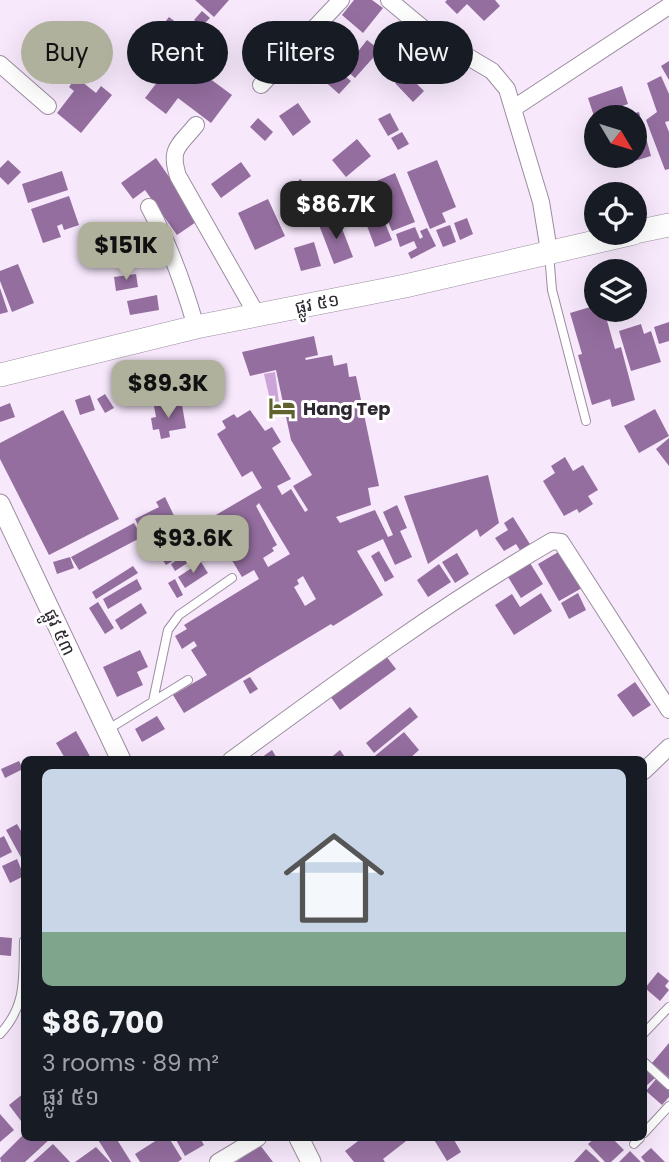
<!DOCTYPE html>
<meta charset="utf-8">
<style>
:root{--surface:#171b24;--page:#20242c;--text:#f1f3f6;--muted:#9ea1a6;--accent:#b0b19c}
body{margin:0;font-family:Poppins,"Noto Sans Khmer",sans-serif;background:var(--page);color:var(--text);height:100vh;display:flex;flex-direction:column;font-size:26px;white-space:nowrap}
*{box-sizing:border-box;margin:0}
p{font-size:23px;color:var(--muted)}
.icon{flex:none;width:38px;height:38px;fill:none;stroke:currentColor;stroke-width:2;stroke-linecap:round;stroke-linejoin:round}
.map{position:relative;flex:1;overflow:hidden}
.side{position:absolute;left:21px;top:756px;width:626px;height:385px;display:flex;flex-direction:column;background:var(--surface);border-radius:10px;box-shadow:0 7px 28px #0002}
.side>*{flex:none}
.top-card{position:absolute;left:21px;top:21px;width:628px;height:63px;display:flex;gap:14px}
.needle{width:46px;rotate:128deg}
.tools{position:absolute;left:584px;top:105px;display:grid;gap:14px}
.tools a{display:grid;place-items:center;width:63px;height:63px;border-radius:50%;background:var(--surface);box-shadow:0 7px 28px #0002;font-size:35px}
.price{position:absolute;translate:-50% -60px;padding:0 16px;border-radius:14px;background:var(--accent);color:#111;font-size:23px;line-height:46px;filter:drop-shadow(0 2px 4px #0008)}
.price::after{content:'';position:absolute;left:50%;top:42px;width:21px;height:16px;margin-left:-10px;background:inherit;clip-path:polygon(0 0,100% 0,50% 100%)}
.price.active{background:#222;color:#fff}
ul{padding:0;list-style:none}
li{display:grid;align-content:center;gap:14px;height:371px;padding:0 21px}
li span{display:grid;place-items:center;height:217px;border-radius:10px;color:#555}
li>.icon{margin-inline-start:auto}
span .icon{width:126px;height:126px;fill:#fffc;stroke-width:1}
li b{font-size:30px}
.pill{padding:0 24px;border-radius:32px;background:var(--surface);box-shadow:0 7px 28px #0002;font-size:24px;line-height:63px}
.pill.active{background:var(--accent);color:#111}
.map>svg:first-child{display:block}
</style>
<div class="map">
<svg width="669" height="1162" viewBox="0 0 669 1162">
<rect width="100%" height="100%" fill="#f7e8fc"/>
<path fill="#cca4d7" d="M275,372L279,402L271,404L264,374Z"/>
<path fill="#946e9f" fill-rule="evenodd" d="M195,0H229L214,17Z
M354,0H372L383,8L363,33L342,15Z
M447,0H495L500,6L484,21L467,4L457,14L445,2Z
M202,11L210,18L202,26L194,20Z
M169,17L182,27L173,38L160,28Z
M190,22L199,29L197,32L200,34L194,42L182,33Z
M266,25L280,38L262,56L248,42Z
M367,40L380,50L355,78L339,64L351,49L356,54Z
M168,48L232,95L211,123L178,98L166,114L145,98L168,68L158,61Z
M669,61V80L661,66Z
M332,65L351,81L339,94L321,78Z
M406,73L424,91L413,102L395,83Z
M661,76L669,94V121L665,122L669,132V169L665,170L646,120L657,112L647,83Z
M76,77L96,93L101,86L112,95L81,133L57,113L74,91L69,87Z
M622,86L628,104L594,116L588,98Z
M298,103L311,122L293,136L279,116Z
M639,112L651,156L628,163L626,156H635V117L623,116Z
M390,113L399,130L388,136L378,119Z
M258,118L273,132L265,141L250,127Z
M402,132L409,144L398,150L391,138Z
M357,139L371,156L346,177L332,160Z
M156,158L199,220L177,235L145,190L133,199L121,183Z
M8,160L21,172L8,185L0,177V168Z
M437,160L456,207L442,213L446,222L430,229L407,172Z
M241,162L251,176L221,198L211,184Z
M62,171L68,190L28,203L22,184Z
M395,173L415,222L392,231L372,183Z
M300,179L323,198L311,212L288,193Z
M69,196L79,225L64,230L62,224L57,226L61,237L43,243L31,209Z
M268,199L285,236L255,250L238,213Z
M377,204L392,240L375,247L361,210Z
M338,218L353,257L334,264L319,225Z
M467,218L473,234L460,240L454,223Z
M450,225L456,242L443,247L436,230Z
M415,227L420,239L423,237L420,231L427,228L436,246L411,259L408,253L417,248L414,241L400,247L396,234Z
M314,242L321,266L301,271L294,248Z
M18,264L34,303L12,312L0,281V271Z
M136,274L138,287L116,291L114,277Z
M0,288L8,312L0,314Z
M157,295L159,310L130,315L127,301Z
M597,305V310H604L615,349L621,347L635,400L612,407L610,399L592,405L578,355L582,354L570,313Z
M669,322V341L659,344L654,327Z
M641,324L644,334L651,331L661,362L631,371L619,331Z
M314,336L318,355L305,358L306,360L332,355L334,366L347,363L349,377L356,376L379,486L368,488L371,505L336,517L340,523L375,510L388,537L393,535L383,512L397,505L407,528L400,531L412,557L395,565L383,539L357,551L383,595L333,626L331,624L184,713L173,695L207,675L191,650L197,646L194,641L182,649L175,636L187,629L184,625L259,579L254,570L242,577L224,547L244,535L236,522L166,565L156,550L262,488L252,471L242,477L217,434L226,428L222,421L234,414L237,418L250,410L265,431L272,427L281,442L272,448L291,479L277,486L282,495L291,489L305,512L308,510L293,486L312,475L291,440L276,370L250,376L242,352ZM259,503L290,554L268,567L263,558L274,551L272,548L277,545L256,506ZM303,576L316,599L305,606L294,587L299,584L297,580Z
M105,394L114,408L105,413L97,399Z
M90,395L95,410L80,415L75,400Z
M10,403L15,417L0,422V407Z
M164,404L165,408L182,405L186,428L169,431L170,437L161,439L159,429L153,430L151,418L156,417L154,406Z
M655,409L669,436L639,453L624,426Z
M63,410L119,519L49,555L0,459V443Z
M669,438V466L656,449Z
M565,457L573,471L583,465L598,490L588,496L593,504L579,513L577,509L564,516L543,481L555,473L551,466Z
M488,475L499,523L480,537L477,529L428,564L404,496Z
M165,497L180,528L148,545L135,519L159,507L156,502Z
M513,517L533,549L523,555L516,544L504,551L495,538L508,530L504,523Z
M134,523L142,537L79,570L71,557Z
M194,549L198,556L175,571L171,564Z
M379,551L394,577L385,582L371,556Z
M560,551L582,588L559,601L538,564Z
M457,553L469,574L455,583L442,562Z
M70,557L74,568L57,574L53,562Z
M201,562L208,573L185,588L178,577Z
M530,563L543,584L521,598L508,577Z
M439,564L451,582L428,597L417,580Z
M133,566L138,573L96,599L92,592Z
M137,579L142,589L108,609L103,599Z
M175,579L183,595L177,598L168,583Z
M541,593L552,611L514,635L495,605L512,594L520,607Z
M578,593L586,610L569,619L561,603Z
M98,602L114,628L105,634L89,608Z
M141,603L147,613L121,630L115,620Z
M140,650L148,667L137,672L143,685L117,697L103,667Z
M386,656L396,669L340,710L330,696Z
M250,677L258,689L250,694L243,681Z
M635,682L651,705L633,717L617,695Z
M410,707L418,717L374,753L366,743Z
M157,716L165,729L142,742L135,729Z
M76,731L92,760H66L56,743Z
M404,732L419,750L408,760H370Z
M272,750L278,760H258Z
M340,750L347,760H328Z
M19,761L23,769L5,778L1,769Z
M17,824L24,836V863L6,830Z
M4,836L12,852L0,858V838Z
M17,859L24,876L10,883L2,866Z
M0,937L12,938L11,956L0,955Z
M658,972L669,981L665,986L669,990L660,1001L645,988Z
M669,1043V1078L652,1063Z
M644,1065L656,1077L644,1088Z
M657,1078L669,1089V1097L662,1105L646,1091Z
M24,1093V1125L9,1105Z
M0,1114L14,1130L0,1142Z
M24,1134V1138H51L25,1162H1L0,1158Z
M97,1138H116L131,1162H112Z
M160,1138H169L182,1159L178,1162H140L135,1154Z
M175,1138H200L204,1145L185,1156Z
M362,1138H410L383,1159L385,1162H354L345,1151Z
M433,1138H453L461,1152L447,1161Z
M595,1138H612L624,1150L611,1162H605L588,1144Z
M53,1144L70,1162H33Z
M260,1145L273,1162H236Z
M96,1147L110,1162H75Z
M651,1148L665,1162H645L641,1157Z
M586,1149L595,1157L600,1162H574Z
M630,1151L641,1162H619Z"/>
<g fill="none" stroke-linecap="round" stroke-linejoin="round">
<defs>
<path id="service" d="M549,253L552,290L586,421
M153,701L168,630L179,615L232,578
M107,730L188,680
M644,1033L669,1007
M0,1034C27,1005 23,978 24,941
M644,1062L669,1085
M644,1133L669,1106
M634,1144L640,1138"/>
<path id="minor" d="M389,0L431,35L492,71L507,89L541,202L549,251
M0,64L48,106
M261,85L341,0
M514,108L669,6
M196,125C179,146 169,148 178,176L257,315
M149,207C170,246 184,285 196,327
M231,760C336,683 440,606 552,541L561,542L669,710
M644,771L669,747
M218,1162L258,1138"/>
<path id="tertiary" d="M0,504L121,760
M299,1138L311,1162"/>
<path id="secondary" d="M635,232L669,225
M0,375L196,327L405,286L634,233"/>
</defs>
<use href="#service" stroke="#9b8d9f" stroke-width="10"/>
<use href="#minor" stroke="#9b8d9f" stroke-width="18"/>
<use href="#tertiary" stroke="#9b8d9f" stroke-width="21"/>
<use href="#secondary" stroke="#9b8d9f" stroke-width="24"/>
<use href="#service" stroke="#fff" stroke-width="8"/>
<use href="#minor" stroke="#fff" stroke-width="16"/>
<use href="#tertiary" stroke="#fff" stroke-width="19"/>
<use href="#secondary" stroke="#fff" stroke-width="23"/>
</g>
<defs>
<symbol id="hotel-bare" viewBox="-9 -9 18 18"><path d="M-6-4.5h1.5V1H6V5H4.5V3h-9V5H-6ZM-4 0a1.8 1.8 0 1 1 3.6 0ZM.5 0V-2.5h3Q6-2.5 6 0Z" fill="#61612e" stroke="#fff" stroke-width="2.5" paint-order="stroke"/></symbol>
</defs>
<g fill-rule="evenodd">
<use href="#hotel-bare" x="263" y="389" width="38" height="38"/>
</g>
<g text-anchor="middle" dominant-baseline="central" stroke-width="6" stroke-linejoin="round" paint-order="stroke">
<g font-size="18" fill="#2d272f" stroke="#fff">
<text transform="translate(317 303) rotate(-11)">ផ្លូវ ៥១</text>
<text transform="translate(60 632) rotate(65)">ផ្លូវ ៥៣</text>
</g>
<g font-size="18" font-weight="bold" fill="#2d272f" stroke="#fff" text-anchor="start">
<text x="303" y="408">Hang Tep</text>
</g>
</g>
</svg>
<div class="tools">
<a><svg class="needle" viewBox="-14 -14 28 28"><path d="M0-13l5 13h-10z" fill="#e53935"/><path d="M0 13l5-13h-10z" fill="#9ea1a6"/></svg></a>
<a><svg class="icon" aria-label="locate" viewBox="0 0 24 24"><circle cx="12" cy="12" r="6"/><path d="M12 2v4M12 18v4M2 12h4M18 12h4"/></svg></a>
<a><svg class="icon" aria-label="layers" viewBox="0 0 24 24"><path d="M12 4l9 5-9 5-9-5zM3 14l9 5 9-5"/></svg></a>
</div>
<b class="price active" style="left:336px;top:241px">$86.7K</b>
<b class="price" style="left:126px;top:282px">$151K</b>
<b class="price" style="left:168px;top:420px">$89.3K</b>
<b class="price" style="left:193px;top:575px">$93.6K</b>
<div class="top-card">
<a class="pill active">Buy</a>
<a class="pill">Rent</a>
<a class="pill">Filters</a>
<a class="pill">New</a>
</div>
<section class="side">
<ul>
<li><span style="background:linear-gradient(#c9d6e8 75%,#7fa58c 0)"><svg class="icon" aria-label="home" viewBox="0 0 24 24"><path d="M3 11l9-7 9 7M6 9v11h12V9"/></svg></span><div><b>$86,700</b><p>3 rooms · 89 m²</p><p>ផ្លូវ ៥១</p></div></li>
</ul>
</section>
</div>
